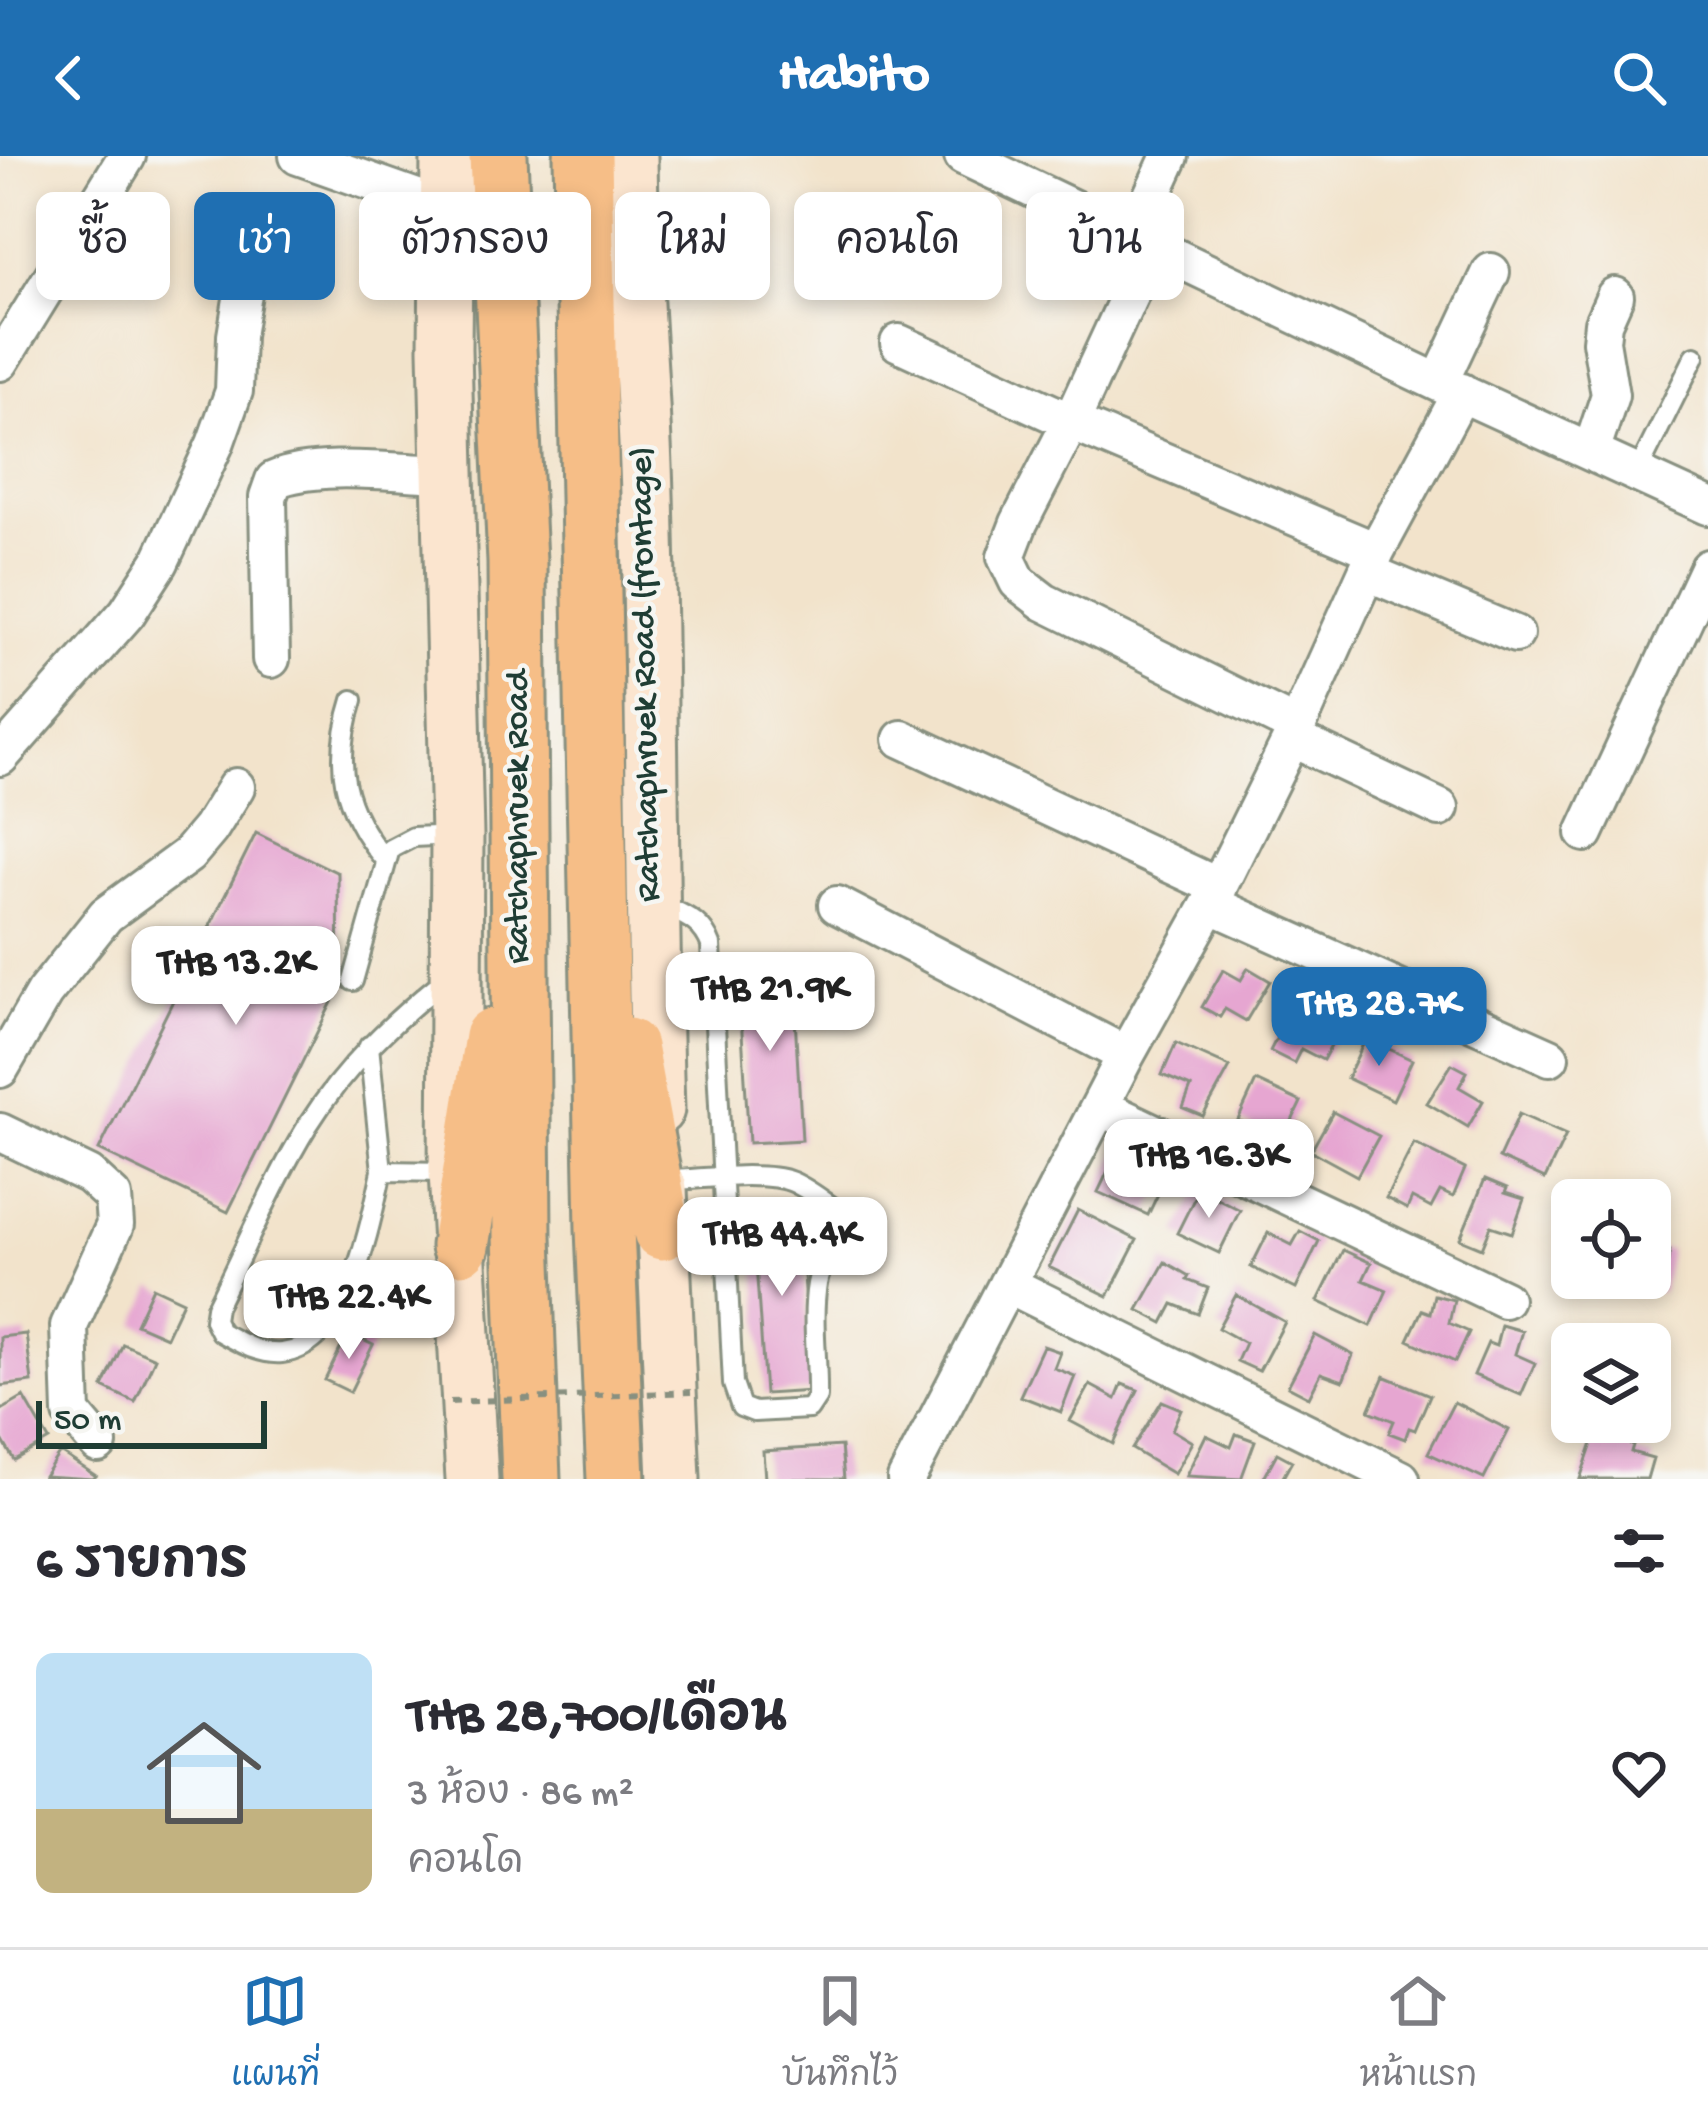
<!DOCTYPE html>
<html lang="th">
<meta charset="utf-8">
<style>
:root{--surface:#fff;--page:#f2f2f3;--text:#2b2b33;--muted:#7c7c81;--line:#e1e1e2;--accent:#1f6fb2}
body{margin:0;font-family:"Gochi Hand","Playpen Sans Thai",sans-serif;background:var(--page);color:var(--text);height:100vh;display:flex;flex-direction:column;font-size:45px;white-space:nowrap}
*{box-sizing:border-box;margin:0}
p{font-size:39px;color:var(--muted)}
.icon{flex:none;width:66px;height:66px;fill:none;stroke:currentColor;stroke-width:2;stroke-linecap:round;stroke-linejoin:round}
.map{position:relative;height:1323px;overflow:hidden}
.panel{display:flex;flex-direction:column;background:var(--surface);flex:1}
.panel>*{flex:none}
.top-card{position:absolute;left:36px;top:36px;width:1638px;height:108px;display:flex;gap:24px}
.buttons{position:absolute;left:1551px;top:1023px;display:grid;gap:24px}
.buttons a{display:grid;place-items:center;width:120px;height:120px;border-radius:18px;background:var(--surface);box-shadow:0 6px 18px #0003;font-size:60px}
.scale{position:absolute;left:36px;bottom:30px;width:231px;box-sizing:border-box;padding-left:12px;border:6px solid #1f3d34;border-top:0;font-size:33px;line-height:42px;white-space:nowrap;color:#1f3d34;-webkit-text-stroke:9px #f6f6f2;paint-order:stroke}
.price{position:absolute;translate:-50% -102px;padding:0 27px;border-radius:24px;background:#fff;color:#222;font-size:39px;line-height:78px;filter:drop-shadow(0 3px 6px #0008)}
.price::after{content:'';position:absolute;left:50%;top:72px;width:36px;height:27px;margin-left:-18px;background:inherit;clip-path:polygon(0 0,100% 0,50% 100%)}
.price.selected{background:var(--accent);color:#fff}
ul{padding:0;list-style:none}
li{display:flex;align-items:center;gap:36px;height:300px;padding:0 36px}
li span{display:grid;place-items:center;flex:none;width:336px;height:240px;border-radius:18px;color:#555}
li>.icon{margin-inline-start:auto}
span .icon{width:144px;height:144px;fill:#fffc;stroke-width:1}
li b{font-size:51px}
h2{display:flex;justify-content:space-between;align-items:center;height:144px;padding:0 36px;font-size:51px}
.chip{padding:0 42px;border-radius:18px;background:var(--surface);box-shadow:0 6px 18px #0003;font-size:42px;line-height:108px}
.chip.selected{background:var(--accent);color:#fff}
header{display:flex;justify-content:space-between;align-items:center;height:156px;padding:0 36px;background:var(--accent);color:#fff;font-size:54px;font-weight:700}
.menu{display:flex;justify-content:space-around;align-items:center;height:168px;border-top:3px solid var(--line);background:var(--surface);font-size:33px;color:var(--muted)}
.menu a{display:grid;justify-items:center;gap:6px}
.menu .selected{color:var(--accent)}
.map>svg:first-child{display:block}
</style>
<header><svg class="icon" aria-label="back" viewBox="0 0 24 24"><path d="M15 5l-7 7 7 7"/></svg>Habito<svg class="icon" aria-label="search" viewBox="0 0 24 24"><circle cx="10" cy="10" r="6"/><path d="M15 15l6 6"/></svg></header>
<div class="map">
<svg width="1708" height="1323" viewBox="0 0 1708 1323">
<rect width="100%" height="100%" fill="#f6f6f2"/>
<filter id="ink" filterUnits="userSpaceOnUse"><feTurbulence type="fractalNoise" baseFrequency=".00833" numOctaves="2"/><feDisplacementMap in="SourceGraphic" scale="24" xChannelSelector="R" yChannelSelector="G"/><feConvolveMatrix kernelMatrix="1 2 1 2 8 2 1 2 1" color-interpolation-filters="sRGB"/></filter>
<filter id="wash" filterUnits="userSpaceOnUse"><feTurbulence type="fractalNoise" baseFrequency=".004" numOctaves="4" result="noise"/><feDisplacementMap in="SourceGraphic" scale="48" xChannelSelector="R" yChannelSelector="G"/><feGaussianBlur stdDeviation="2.7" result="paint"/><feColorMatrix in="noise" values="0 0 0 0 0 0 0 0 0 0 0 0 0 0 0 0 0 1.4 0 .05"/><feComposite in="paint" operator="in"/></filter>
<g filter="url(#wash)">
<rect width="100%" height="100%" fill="#f2e3cb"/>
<g id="blocks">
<path fill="#e6a6d1" d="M256,677L338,717L339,832L228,1056L99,994Z
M792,809L802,984L749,987L738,813Z
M1248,812L1270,825L1246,865L1225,853L1220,861L1202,851L1223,814L1241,824Z
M1299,838L1322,850L1316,864L1338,876L1323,904L1301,893L1294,907L1270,895Z
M1366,882L1412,904L1393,944L1347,922Z
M1176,887L1230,911L1203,960L1183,952L1191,931L1162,919Z
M1452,908L1467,916L1459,931L1483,945L1468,971L1427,947Z
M1256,925L1301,946L1283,984L1238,964Z
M1333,956L1379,980L1357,1020L1311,995Z
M1519,958L1566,979L1545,1023L1499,1002Z
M1414,987L1465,1013L1453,1041L1440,1035L1431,1052L1412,1042L1407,1053L1386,1042Z
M1119,992L1169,1015L1148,1059L1098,1036Z
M1485,1023L1507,1032L1505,1037L1524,1043L1512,1077L1491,1070L1482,1092L1460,1083Z
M1199,1033L1240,1054L1219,1097L1177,1077Z
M799,1048L812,1235L765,1238L752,1051Z
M1078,1054L1137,1084L1108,1140L1049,1111Z
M1300,1075L1319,1085L1296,1133L1251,1111L1268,1077L1292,1089Z
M1650,1091L1670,1094L1662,1137L1591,1124L1650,1122Z
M1343,1094L1371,1107L1363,1124L1387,1134L1371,1170L1318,1145Z
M1165,1106L1189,1120L1187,1124L1208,1132L1198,1158L1173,1148L1163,1167L1138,1154Z
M153,1131L183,1145L166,1181L136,1168Z
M1236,1139L1285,1166L1259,1215L1237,1205L1245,1187L1218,1172Z
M1434,1139L1454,1144L1449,1167L1469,1176L1455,1206L1408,1184L1422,1154L1430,1157Z
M1501,1169L1522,1175L1515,1198L1535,1207L1521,1239L1474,1219L1488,1187L1496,1190Z
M348,1177L373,1189L350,1236L325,1224Z
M26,1178L32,1226L0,1230V1181Z
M1315,1179L1353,1199L1343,1225L1321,1217L1309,1241L1288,1230Z
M123,1188L155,1202L135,1246L103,1231Z
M1043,1190L1060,1196L1054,1212L1075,1220L1061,1256L1020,1240Z
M1384,1220L1430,1239L1415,1274L1409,1272L1405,1283L1389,1277L1394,1265L1369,1255Z
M1122,1228L1138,1234L1113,1288L1070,1265L1090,1229L1116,1243Z
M24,1241L49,1284L14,1304L0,1280V1255Z
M1162,1245L1181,1253L1172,1274L1192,1286L1174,1318L1132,1293Z
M1454,1246L1509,1274L1484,1323L1428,1297Z
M1596,1276L1633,1289L1631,1296L1653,1302L1647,1323H1580Z
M1236,1278L1255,1285L1241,1323L1186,1320L1206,1279L1231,1291Z
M841,1290L844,1323H765L763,1295Z
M60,1296L96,1320L93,1323L44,1320Z
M1277,1297L1292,1305L1282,1323H1263Z"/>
</g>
</g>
<g filter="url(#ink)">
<use href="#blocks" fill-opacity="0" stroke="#889080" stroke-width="3"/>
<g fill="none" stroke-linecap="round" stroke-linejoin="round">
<defs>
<path id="lane" d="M1637,317L1695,200
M353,544C333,607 342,652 385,704
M661,748C683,759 702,764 711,789L733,1228L741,1251L754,1256L809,1253L817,1241C818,1203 811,1165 817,1128C821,1104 841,1078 840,1056C824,1046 807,1031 790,1025C762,1015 694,1023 663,1025
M448,821C394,864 345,910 308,969C273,1026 246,1091 216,1151L214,1164L220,1176C238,1186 260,1199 282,1197C349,1190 370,1068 382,1015L450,1016
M353,825L390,693L413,681L455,679
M369,890L382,1015"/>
<path id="street" d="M298,0L417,42
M963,0L1439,227L1708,350
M1134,79L1170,0
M1153,88L1071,266L1019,367L1006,401L1018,426L1044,446L1297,571
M899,187L1071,266L1376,395
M0,206L127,0
M1439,227L1491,116
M1591,296L1610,239L1601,185L1603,167L1615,140
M1367,416L1515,478
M271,503L268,341L274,324C319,305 398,317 448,318
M1292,582L1440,652
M902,583L1219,731
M0,601L127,457L160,406L215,288L234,235L236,180L246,119L268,72
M1585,677L1708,412
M1210,748L1550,901
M837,749L1126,899
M0,913L44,837L106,759L188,699L210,673L236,631
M1100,951L1504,1143
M0,976L89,1019L113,1041L115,1069L69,1170L72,1257L98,1288
M1007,1128L1401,1323
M906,1323L1126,899L1210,748L1292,582L1376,395L1462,236"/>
<path id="secondary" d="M447,0L445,193L457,679L455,1016L472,1323
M631,0C632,113 644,226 647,339C653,543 651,748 658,953
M661,1032L674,1323"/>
<path id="primary" d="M498,0L517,406L522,1080L531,1323
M583,0L605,1073L616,1323
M628,891L662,1075
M460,1090L493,881"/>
</defs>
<use href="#lane" stroke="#889080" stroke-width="24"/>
<use href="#street" stroke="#889080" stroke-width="42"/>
<use href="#secondary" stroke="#889080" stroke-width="57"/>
<use href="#primary" stroke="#889080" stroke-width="63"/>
<use href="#lane" stroke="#fff" stroke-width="18"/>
<use href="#street" stroke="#fff" stroke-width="36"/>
<use href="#secondary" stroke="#fbe5cf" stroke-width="51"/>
<use href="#primary" stroke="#f6be87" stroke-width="57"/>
<path stroke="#889080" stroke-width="6" stroke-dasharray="9 9" stroke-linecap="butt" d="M450,1246L691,1236"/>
</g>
</g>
<g text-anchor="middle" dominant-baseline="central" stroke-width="9" stroke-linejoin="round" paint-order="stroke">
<g font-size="36" fill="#1f3d34" stroke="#f6f6f2">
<text transform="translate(647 518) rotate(-91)">Ratchaphruek Road (frontage)</text>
<text transform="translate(519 661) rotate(-90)">Ratchaphruek Road</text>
</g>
</g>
</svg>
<div class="buttons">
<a><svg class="icon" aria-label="locate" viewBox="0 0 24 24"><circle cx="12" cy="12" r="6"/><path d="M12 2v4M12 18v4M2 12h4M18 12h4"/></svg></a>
<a><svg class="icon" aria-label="layers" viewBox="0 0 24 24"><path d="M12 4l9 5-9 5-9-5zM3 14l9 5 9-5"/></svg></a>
</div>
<div class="scale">50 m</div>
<b class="price" style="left:236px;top:872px">THB 13.2K</b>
<b class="price" style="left:770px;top:898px">THB 21.9K</b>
<b class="price selected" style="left:1379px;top:913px">THB 28.7K</b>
<b class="price" style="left:1209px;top:1065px">THB 16.3K</b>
<b class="price" style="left:782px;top:1143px">THB 44.4K</b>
<b class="price" style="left:349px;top:1206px">THB 22.4K</b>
<div class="top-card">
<a class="chip">ซื้อ</a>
<a class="chip selected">เช่า</a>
<a class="chip">ตัวกรอง</a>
<a class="chip">ใหม่</a>
<a class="chip">คอนโด</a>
<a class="chip">บ้าน</a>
</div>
</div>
<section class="panel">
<h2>6 รายการ<svg class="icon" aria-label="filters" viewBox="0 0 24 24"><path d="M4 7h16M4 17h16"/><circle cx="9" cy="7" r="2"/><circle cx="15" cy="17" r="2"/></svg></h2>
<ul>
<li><span style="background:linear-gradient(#bfe0f5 65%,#c2b280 0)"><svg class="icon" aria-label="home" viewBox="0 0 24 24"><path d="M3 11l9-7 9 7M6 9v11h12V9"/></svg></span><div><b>THB 28,700/เดือน</b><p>3 ห้อง · 86 m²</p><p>คอนโด</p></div><svg class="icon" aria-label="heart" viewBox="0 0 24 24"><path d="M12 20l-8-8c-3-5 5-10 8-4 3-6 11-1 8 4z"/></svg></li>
</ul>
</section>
<nav class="menu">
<a class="selected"><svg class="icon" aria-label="map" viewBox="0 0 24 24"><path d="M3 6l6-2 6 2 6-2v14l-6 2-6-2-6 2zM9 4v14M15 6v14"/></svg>แผนที่</a>
<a><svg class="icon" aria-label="saved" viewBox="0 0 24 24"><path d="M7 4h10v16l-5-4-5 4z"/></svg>บันทึกไว้</a>
<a><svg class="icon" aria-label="home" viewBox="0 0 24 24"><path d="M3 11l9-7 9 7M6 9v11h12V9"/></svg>หน้าแรก</a>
</nav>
